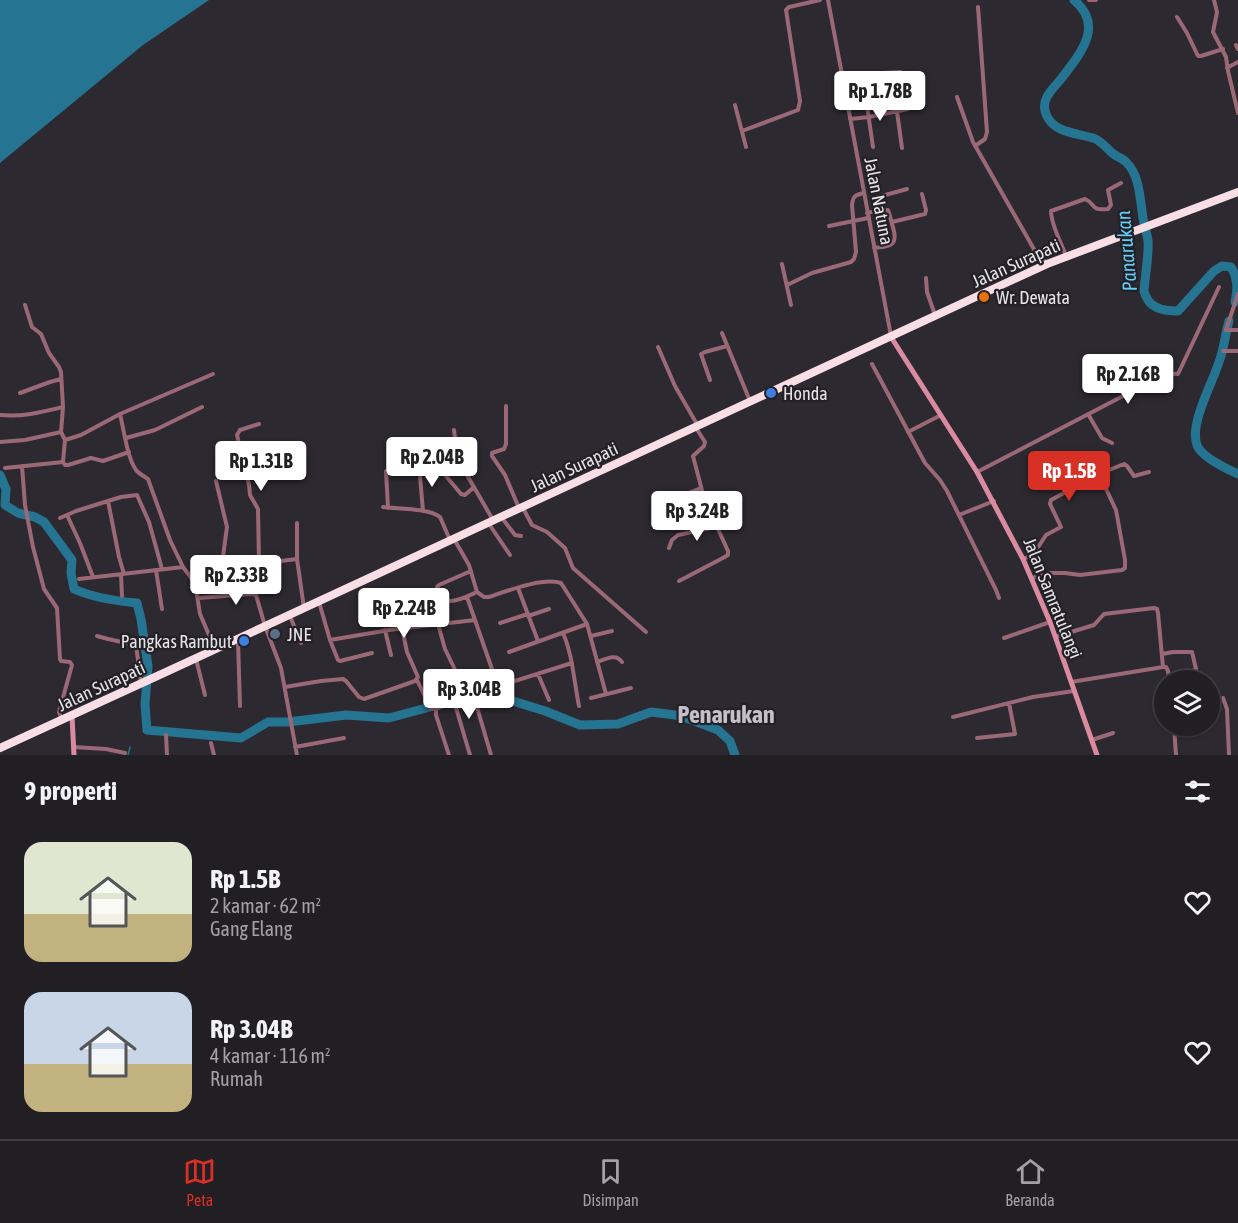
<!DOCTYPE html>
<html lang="id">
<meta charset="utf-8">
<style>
:root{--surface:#221f24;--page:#2a272c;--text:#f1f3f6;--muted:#a2a2a6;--line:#3f3d41;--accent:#d93025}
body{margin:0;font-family:"Asap Condensed",sans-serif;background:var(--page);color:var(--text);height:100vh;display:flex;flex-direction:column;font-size:22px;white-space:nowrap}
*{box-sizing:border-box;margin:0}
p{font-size:20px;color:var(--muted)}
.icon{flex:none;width:33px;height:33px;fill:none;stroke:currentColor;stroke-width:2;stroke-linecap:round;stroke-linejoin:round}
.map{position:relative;height:755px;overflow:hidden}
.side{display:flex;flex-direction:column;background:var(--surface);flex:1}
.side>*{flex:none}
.controls{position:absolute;left:1154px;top:670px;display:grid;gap:12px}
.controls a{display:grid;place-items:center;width:66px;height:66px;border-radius:50%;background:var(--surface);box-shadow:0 2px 4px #0004,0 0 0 2px var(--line);font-size:30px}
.price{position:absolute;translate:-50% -51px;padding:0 14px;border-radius:6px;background:#fff;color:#222;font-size:20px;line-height:39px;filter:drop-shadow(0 2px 3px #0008)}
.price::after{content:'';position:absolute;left:50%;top:36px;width:18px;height:14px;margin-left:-9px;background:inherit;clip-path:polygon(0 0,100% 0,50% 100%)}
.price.on{background:var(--accent);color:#fff}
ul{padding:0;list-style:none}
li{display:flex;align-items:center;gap:18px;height:150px;padding:0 24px}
li span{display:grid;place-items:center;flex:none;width:168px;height:120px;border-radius:18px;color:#555}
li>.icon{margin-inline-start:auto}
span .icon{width:72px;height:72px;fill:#fffc;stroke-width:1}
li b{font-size:26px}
h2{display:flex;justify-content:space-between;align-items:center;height:72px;padding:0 24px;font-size:26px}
.tabs{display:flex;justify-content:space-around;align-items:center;height:84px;border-top:2px solid var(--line);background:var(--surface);font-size:16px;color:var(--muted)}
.tabs a{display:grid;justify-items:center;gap:3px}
.tabs .on{color:var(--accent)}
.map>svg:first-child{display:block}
</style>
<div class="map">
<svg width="1238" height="755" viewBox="0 0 1238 755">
<rect width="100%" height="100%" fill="#2d2930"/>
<path fill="#257491" d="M0,0H209L143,45L0,163Z"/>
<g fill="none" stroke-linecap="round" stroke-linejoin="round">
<path stroke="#257491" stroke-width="1.5" d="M128,755L130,747"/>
<path stroke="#257491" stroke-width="9" d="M1074,0C1105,26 1080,54 1061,79C1053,89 1040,99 1046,114C1053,133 1077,133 1093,138C1102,141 1104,146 1111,152C1115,156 1122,158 1126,162C1140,175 1140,200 1143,218C1144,226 1147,233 1148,241C1149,257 1145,275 1144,291C1148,308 1162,311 1178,311L1214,271L1222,266L1231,267C1238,278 1238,290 1235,302
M1229,321C1225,335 1224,349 1219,362C1213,382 1189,424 1197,445C1201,457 1227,469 1238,474
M0,475L6,489L5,505L18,513L35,517L44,522L72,560L71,573L74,589C94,598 115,601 137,603L141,619L148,666L145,704L147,730L241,738L268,722H288L346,715L389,718L430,707L460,687L479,679L500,697L545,711L580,725L618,724L651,712L675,715L689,719L718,730L730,741L735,755"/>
<path stroke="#9b6975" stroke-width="4" d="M828,0L891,336
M1089,0H1096
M1214,0L1217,12L1213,32L1226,57L1228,71L1238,113
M1177,17L1187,33L1198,56H1201L1223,49
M1236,45L1238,49
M1227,68L1238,62
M845,94L865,91L864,74L901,72
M895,97L902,148
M957,97L973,142L1035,251L1047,264
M866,99L873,147
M735,105L746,147
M850,119L869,117L908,109
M742,131L798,110L800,101L786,10L789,7L820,0
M975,146L985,139L987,132L978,7
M881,210L877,199L878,197L907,189
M867,213L881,210H888C890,215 891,220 892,224C899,245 893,246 874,248
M892,222L925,214L926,210L922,194
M829,226L868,218
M1066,256C1061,242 1051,225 1051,211L1085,199C1097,204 1089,211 1108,209L1111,205L1108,190L1121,183
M782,264L791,305
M926,278L927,292L935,315
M787,285L812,273L851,262L854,259L856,252L852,205C853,196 855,195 864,193
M1238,294L1226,330H1238
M25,305L32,327L41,334L49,353L59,367L61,372L63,407L61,432L65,440L63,462
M722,333L750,401
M658,347L675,386L698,426
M1223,351H1238
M872,364L925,463L940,480L947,491L996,590L999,598
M710,380L701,354L705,352L727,346
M20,393L50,382L61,379
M506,406V444L504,449L492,453V456L505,475L519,508
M120,414C124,430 127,457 136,470C139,474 144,476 148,479L170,540L183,567L195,583L200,614L215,649
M1088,414L1102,438L1112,443
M1,415C23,417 42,412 63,407
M259,424L240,430L237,435L249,485L250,495L258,509L259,561L261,563H265L297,559
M454,430L457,453L460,463L493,520
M908,432L941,415
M126,438L155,430L202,407
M65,440L81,435L120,414L213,374
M0,442L25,440L61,432
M419,465L423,511
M22,466L25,505L33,547L44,589L57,608L60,659L61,661L70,662L72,665L59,712L62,720
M5,468L63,462L65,465H68L91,458L103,461L129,452
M386,471L388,508
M977,472L1148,383L1163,373L1178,374L1219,287
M446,476L461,494L465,495L474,487
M679,497L701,488
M108,501L119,557L124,574
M383,507C398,509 429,508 440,517L450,540
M523,508L532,525L547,532L565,548L573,568L646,632
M67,515L80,543L93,577
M959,515L994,501
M60,518L76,511L121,497L137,495L149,522L162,569
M502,518L515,535L521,536
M297,523V559L304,608
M489,524L510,555
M454,539L469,565L477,592
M669,548L672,540L678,535L716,527
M1023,559L1033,555L1046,535L1061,527L1050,504L1051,500L1099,474L1124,464L1127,466L1134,476L1149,472
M156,570L162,609
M471,571L439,585L437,587C441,611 463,598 477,592
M121,574L122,596
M192,577L218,574L221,571L227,527L216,481
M1032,578L1051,573H1065L1080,575L1122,570L1125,568V560L1116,510L1099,474
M79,579L183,567
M679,581L721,559L728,555V551L704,498L693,456L704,446L705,442L696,428
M518,588L538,641
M477,592L484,597H489C507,591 543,577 561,583L587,624L606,694
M467,597L493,672L498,683H508L572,663
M198,598L252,594L256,595L265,626L281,668L297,755
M319,602L330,640L338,660L340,661L372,653
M290,616L301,643
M528,616L549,609
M500,623L528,614
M438,624L445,649L459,678
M385,630L391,655
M563,633C573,656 574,682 579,706
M97,636L108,639L136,645L141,683
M591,636L612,631
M1055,637L1094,625L1104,614L1154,608L1157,609L1158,613L1163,667H1166L1168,671L1169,681
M1004,638L1050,622
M238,640L240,706
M330,640L389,630L475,620
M509,652L587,624
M1162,654L1173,652H1192L1196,669L1182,676
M196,659L205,695
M597,662C606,659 616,653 622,662
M538,674L549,700
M417,680L431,709H436V715L449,755
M1071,682L1163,667
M285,687L321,681L343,679L346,681L359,697L364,699L415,681L418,677L407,652L402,628
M591,698L631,688
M1223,698L1227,709L1229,755
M454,701L470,755
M436,709L470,696L474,697L491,755
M953,717L1033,697L1074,691
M1174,726L1176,755
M166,735L167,755
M977,738L1015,734L1009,703
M1092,740L1113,733
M211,743L214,755
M73,747L106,749L125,753
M295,747L344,738"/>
<path stroke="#da8b9f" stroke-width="5" d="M891,337L977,472L1023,559L1050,622L1097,755
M72,716L74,755"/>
<path stroke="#f9dfe5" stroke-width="8" d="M0,748L166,672L1047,264L1238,192"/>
</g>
<circle fill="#e8710a" stroke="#232026" stroke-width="2" cx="984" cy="297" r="6"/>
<g fill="#3f7fe0" stroke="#232026" stroke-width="2">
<circle cx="771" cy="393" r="6"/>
<circle cx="244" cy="641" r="6"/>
</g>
<circle fill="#5c6f8a" stroke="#232026" stroke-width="2" cx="275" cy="634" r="6"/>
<g text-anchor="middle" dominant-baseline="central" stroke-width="4.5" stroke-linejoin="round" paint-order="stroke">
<g font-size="18" fill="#e6e4e8" stroke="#232026">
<text transform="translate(879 201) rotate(79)">Jalan Natuna</text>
<text transform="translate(1016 263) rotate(-24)">Jalan Surapati</text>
<text transform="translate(574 467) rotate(-25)">Jalan Surapati</text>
<text transform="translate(1053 598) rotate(68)">Jalan Samratulangi</text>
<text transform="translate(101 686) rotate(-25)">Jalan Surapati</text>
</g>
<g font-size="18" fill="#e6e4e8" stroke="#232026" text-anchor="start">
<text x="996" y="297">Wr. Dewata</text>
<text x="783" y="393">Honda</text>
<text x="287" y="634">JNE</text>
<text x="232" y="641" text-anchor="end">Pangkas Rambut</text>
</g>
<g font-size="20" font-style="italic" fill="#61cff9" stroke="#232026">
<text transform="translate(1126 251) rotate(-95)">Panarukan</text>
</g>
<g font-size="24" font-weight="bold" fill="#c4bfc8" stroke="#232026">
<text x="726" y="714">Penarukan</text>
</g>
</g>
</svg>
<div class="controls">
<a><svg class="icon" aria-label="layers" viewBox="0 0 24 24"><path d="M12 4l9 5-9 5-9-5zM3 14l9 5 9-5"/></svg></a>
</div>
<b class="price" style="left:880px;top:122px">Rp 1.78B</b>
<b class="price" style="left:1128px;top:405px">Rp 2.16B</b>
<b class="price" style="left:432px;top:488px">Rp 2.04B</b>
<b class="price" style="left:261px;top:492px">Rp 1.31B</b>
<b class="price on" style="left:1069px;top:502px">Rp 1.5B</b>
<b class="price" style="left:697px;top:542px">Rp 3.24B</b>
<b class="price" style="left:236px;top:606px">Rp 2.33B</b>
<b class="price" style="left:404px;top:639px">Rp 2.24B</b>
<b class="price" style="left:469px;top:720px">Rp 3.04B</b>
</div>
<section class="side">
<h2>9 properti<svg class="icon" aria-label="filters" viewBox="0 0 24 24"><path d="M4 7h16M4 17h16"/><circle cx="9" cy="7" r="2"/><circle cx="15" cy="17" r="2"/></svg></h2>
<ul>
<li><span style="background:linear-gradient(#dfe7d0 60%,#c2b280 0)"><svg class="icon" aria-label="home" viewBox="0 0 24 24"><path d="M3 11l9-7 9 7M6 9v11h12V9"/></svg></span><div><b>Rp 1.5B</b><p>2 kamar · 62 m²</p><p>Gang Elang</p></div><svg class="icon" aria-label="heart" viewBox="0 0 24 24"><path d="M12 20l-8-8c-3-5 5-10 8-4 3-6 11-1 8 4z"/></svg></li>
<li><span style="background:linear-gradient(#c9d6e8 60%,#c2b280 0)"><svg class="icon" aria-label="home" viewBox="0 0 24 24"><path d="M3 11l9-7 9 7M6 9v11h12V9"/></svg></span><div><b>Rp 3.04B</b><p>4 kamar · 116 m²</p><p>Rumah</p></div><svg class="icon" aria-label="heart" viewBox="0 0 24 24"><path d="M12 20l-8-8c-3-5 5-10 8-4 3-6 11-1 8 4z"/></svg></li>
</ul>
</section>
<nav class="tabs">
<a class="on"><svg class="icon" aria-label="map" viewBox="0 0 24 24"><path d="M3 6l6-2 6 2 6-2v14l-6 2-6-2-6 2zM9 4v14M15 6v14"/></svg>Peta</a>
<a><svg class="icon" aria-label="saved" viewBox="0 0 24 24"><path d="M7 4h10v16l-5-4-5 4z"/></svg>Disimpan</a>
<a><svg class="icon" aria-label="home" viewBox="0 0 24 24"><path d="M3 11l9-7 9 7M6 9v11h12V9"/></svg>Beranda</a>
</nav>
